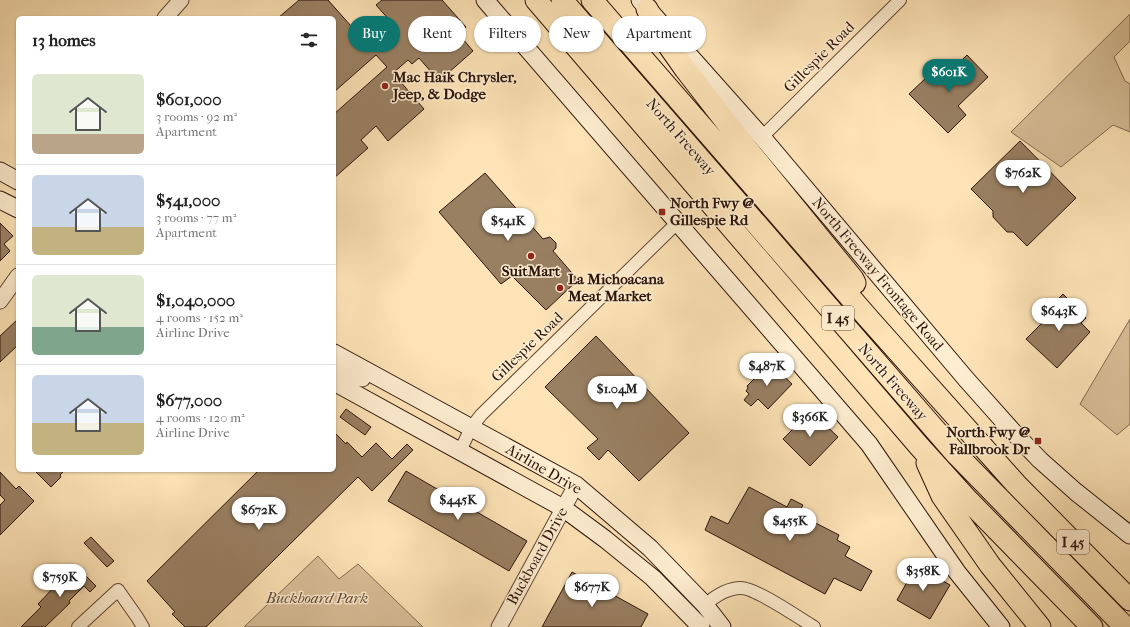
<!DOCTYPE html>
<meta charset="utf-8">
<style>
:root{--surface:#fff;--page:#f6f6f6;--text:#222;--muted:#767676;--line:#e0e0e0;--accent:#0f766e}
body{margin:0;font-family:"IM FELL French Canon",serif;background:var(--page);color:var(--text);height:100vh;display:flex;flex-direction:column;font-size:15px;white-space:nowrap}
*{box-sizing:border-box;margin:0}
p{font-size:13px;color:var(--muted)}
.icon{flex:none;width:22px;height:22px;fill:none;stroke:currentColor;stroke-width:2;stroke-linecap:round;stroke-linejoin:round}
.map{position:relative;flex:1;overflow:hidden}
.drawer{position:absolute;left:16px;top:16px;width:320px;height:456px;display:flex;flex-direction:column;background:var(--surface);border-radius:6px;box-shadow:0 1px 3px #0004}
.drawer>*{flex:none}
.hud{position:absolute;left:348px;top:16px;width:380px;height:36px;display:flex;gap:8px}
.price{position:absolute;translate:-50% -34px;padding:0 9px;border-radius:14px;background:#fff;color:#222;font-size:13px;line-height:26px;filter:drop-shadow(0 1px 2px #0008)}
.price::after{content:'';position:absolute;left:50%;top:24px;width:12px;height:9px;margin-left:-6px;background:inherit;clip-path:polygon(0 0,100% 0,50% 100%)}
.price.on{background:var(--accent);color:#fff}
ul{padding:0;list-style:none}
li{display:flex;align-items:center;gap:12px;height:100px;padding:0 16px}
li+li{border-top:1px solid var(--line)}
li span{display:grid;place-items:center;flex:none;width:112px;height:80px;border-radius:6px;color:#555}
li>.icon{margin-inline-start:auto}
span .icon{width:48px;height:48px;fill:#fffc;stroke-width:1}
li b{font-size:17px}
h2{display:flex;justify-content:space-between;align-items:center;height:48px;padding:0 16px;font-size:17px}
.pill{padding:0 14px;border-radius:18px;background:var(--surface);box-shadow:0 1px 3px #0004;font-size:14px;line-height:36px}
.pill.on{background:var(--accent);color:#fff}
.map>svg:first-child{display:block}
</style>
<div class="map">
<svg width="1130" height="627" viewBox="0 0 1130 627">
<rect width="100%" height="100%" fill="#fde3b6"/>
<filter id="stains"><feTurbulence type="fractalNoise" baseFrequency=".005" numOctaves="4"/><feColorMatrix values="0 0 0 0 .2 0 0 0 0 .09 0 0 0 0 .02 0 0 0 .5 -.17"/></filter>
<radialGradient id="worn" r=".72"><stop offset=".6" stop-color="#630" stop-opacity="0"/><stop offset="1" stop-color="#630" stop-opacity=".3"/></radialGradient>
<path fill="#d9c099" stroke="#826a52" d="M1130,14V41L1114,57L1125,81L1130,84V132L1113,125L1061,167L1011,132Z
M1130,319V424L1117,435L1080,404Z
M318,556L339,579L358,564L423,627H244Z"/>
<path fill="#998063" stroke="#2c140a" d="M299,0H328L366,43L391,22L376,5L382,0H442L466,27L458,33L473,51L439,81L419,58L412,64L408,60L393,73L424,109L388,141L376,126L361,140L368,148L334,178V114L387,67L376,55L334,92V18H278Z
M967,55L988,77L958,106L966,115L948,133L909,94L928,76L936,85Z
M1020,141L1076,198L1027,246L1013,232H1007L993,217V211L971,189Z
M485,173L543,239L550,237L556,243V248L553,251L578,280L546,310L512,276L501,284L439,212Z
M0,223L13,236L4,244L10,251L0,261Z
M1063,294L1086,318L1081,323L1090,332L1057,368L1026,339L1047,318L1043,314Z
M18,319V345L0,362V336Z
M596,336L689,433L639,481L608,450L599,460L587,448L598,439L545,387Z
M770,363L792,384L768,409L758,399L751,406L744,400L749,394L746,391L748,388L747,386Z
M346,409L371,427L365,435L340,417Z
M811,411L838,437L810,466L783,439Z
M334,432L346,444L347,442L362,457L376,443L392,459L407,444L413,450L372,491L358,477L206,627H185L172,614L175,612L147,581L259,470H334Z
M34,470H65L60,475L61,477L51,487Z
M406,471L527,541L509,571L388,501Z
M0,472L16,489L19,486L34,501L0,535V505L5,500L0,495Z
M749,487L787,507L791,499L803,505L798,514L839,535L837,540L850,547L845,556L872,571L861,591L834,578L825,594L705,530L711,516L728,524Z
M91,537L114,561L107,567L84,543Z
M75,565L96,586L90,592L84,586L69,601L70,603L45,627H21L41,607L38,604Z
M916,566L950,585L930,619L897,600Z
M572,572L648,614L641,627H542Z"/>
<g fill="none" stroke-linecap="round" stroke-linejoin="round">
<defs>
<path id="minor" d="M762,137L900,0
M460,451L471,428L481,415L678,222
M705,605C714,597 728,588 741,588C756,588 799,618 814,627
M78,627L118,590L137,617L143,627"/>
<path id="tertiary" d="M165,18L181,0
M0,301L18,276
M499,627L576,485"/>
<path id="secondary" d="M485,0L869,444L957,572L1001,627
M640,0L762,137L966,379L1015,434L1040,460L1076,492L1130,535
M0,171L18,181
M0,200L18,209
M334,353L576,485L650,548L705,605L722,627
M334,371L347,370L362,378
M334,382L563,508L605,539L653,578L701,627"/>
<path id="motorway" d="M536,0L919,446L966,498L1092,627
M562,0L957,455L1125,627
M592,0L869,319L1016,484L1130,600
M647,9L661,35L685,69L744,145L853,279L855,283
M927,463L942,496L990,565L1040,627"/>
</defs>
<use href="#minor" stroke="#604835" stroke-width="14"/>
<use href="#tertiary" stroke="#604835" stroke-width="17"/>
<use href="#secondary" stroke="#2c140a" stroke-width="19"/>
<use href="#motorway" stroke="#2c140a" stroke-width="23"/>
<use href="#minor" stroke="#feedd0" stroke-width="12"/>
<use href="#tertiary" stroke="#feedd0" stroke-width="15"/>
<use href="#secondary" stroke="#feedd0" stroke-width="17"/>
<use href="#motorway" stroke="#fde3b6" stroke-width="21"/>
</g>
<g fill="#8f2418" stroke="#feedd0" stroke-width="1.5">
<circle cx="385" cy="86" r="4"/>
<rect x="658" y="208" width="8" height="8" rx="2"/>
<circle cx="531" cy="256" r="4"/>
<circle cx="560" cy="288" r="4"/>
<rect x="1034" y="437" width="8" height="8" rx="2"/>
</g>
<g text-anchor="middle" dominant-baseline="central" stroke-width="3" stroke-linejoin="round" paint-order="stroke">
<g fill="#feedd0" stroke="#6b5545" stroke-width="1">
<rect x="822" y="306" width="32" height="24" rx="3"/>
<rect x="1057" y="530" width="32" height="24" rx="3"/>
</g>
<g font-size="14" font-weight="bold" fill="#2c140a">
<text x="838" y="318">I 45</text>
<text x="1073" y="542">I 45</text>
</g>
<g font-size="15" fill="#2c140a" stroke="#feedd0">
<text transform="translate(819 57) rotate(-45)">Gillespie Road</text>
<text transform="translate(681 137) rotate(49)">North Freeway</text>
<text transform="translate(878 274) rotate(50)">North Freeway Frontage Road</text>
<text transform="translate(527 347) rotate(-44)">Gillespie Road</text>
<text transform="translate(893 382) rotate(49)">North Freeway</text>
<text transform="translate(544 469) rotate(30)">Airline Drive</text>
<text transform="translate(537 556) rotate(-61)">Buckboard Drive</text>
</g>
<g font-size="15" font-weight="bold" fill="#2c140a" stroke="#feedd0" text-anchor="start">
<text x="393" y="77">Mac Haik Chrysler,<tspan x="393" dy="17">Jeep, &amp; Dodge</tspan></text>
<text x="670" y="203">North Fwy @<tspan x="670" dy="17">Gillespie Rd</tspan></text>
<text x="531" y="271" text-anchor="middle">SuitMart</text>
<text x="568" y="279">La Michoacana<tspan x="568" dy="17">Meat Market</tspan></text>
<text x="1030" y="432" text-anchor="end">North Fwy @<tspan x="1030" dy="17">Fallbrook Dr</tspan></text>
</g>
<g font-size="15" font-style="italic" fill="#604835" stroke="#feedd0">
<text x="317" y="598">Buckboard Park</text>
</g>
</g>
<rect width="100%" height="100%" filter="url(#stains)"/>
<rect width="100%" height="100%" fill="url(#worn)"/>
</svg>
<b class="price on" style="left:949px;top:93px">$601K</b>
<b class="price" style="left:1023px;top:194px">$762K</b>
<b class="price" style="left:508px;top:242px">$541K</b>
<b class="price" style="left:1059px;top:332px">$643K</b>
<b class="price" style="left:767px;top:387px">$487K</b>
<b class="price" style="left:617px;top:410px">$1.04M</b>
<b class="price" style="left:810px;top:438px">$366K</b>
<b class="price" style="left:458px;top:521px">$445K</b>
<b class="price" style="left:259px;top:531px">$672K</b>
<b class="price" style="left:790px;top:542px">$455K</b>
<b class="price" style="left:923px;top:592px">$358K</b>
<b class="price" style="left:60px;top:598px">$759K</b>
<b class="price" style="left:592px;top:608px">$677K</b>
<div class="hud">
<a class="pill on">Buy</a>
<a class="pill">Rent</a>
<a class="pill">Filters</a>
<a class="pill">New</a>
<a class="pill">Apartment</a>
</div>
<section class="drawer">
<h2>13 homes<svg class="icon" aria-label="filters" viewBox="0 0 24 24"><path d="M4 7h16M4 17h16"/><circle cx="9" cy="7" r="2"/><circle cx="15" cy="17" r="2"/></svg></h2>
<ul>
<li><span style="background:linear-gradient(#dfe7d0 75%,#b9a48a 0)"><svg class="icon" aria-label="home" viewBox="0 0 24 24"><path d="M3 11l9-7 9 7M6 9v11h12V9"/></svg></span><div><b>$601,000</b><p>3 rooms · 92 m²</p><p>Apartment</p></div></li>
<li><span style="background:linear-gradient(#c9d6e8 65%,#c2b280 0)"><svg class="icon" aria-label="home" viewBox="0 0 24 24"><path d="M3 11l9-7 9 7M6 9v11h12V9"/></svg></span><div><b>$541,000</b><p>3 rooms · 77 m²</p><p>Apartment</p></div></li>
<li><span style="background:linear-gradient(#dfe7d0 65%,#7fa58c 0)"><svg class="icon" aria-label="home" viewBox="0 0 24 24"><path d="M3 11l9-7 9 7M6 9v11h12V9"/></svg></span><div><b>$1,040,000</b><p>4 rooms · 152 m²</p><p>Airline Drive</p></div></li>
<li><span style="background:linear-gradient(#c9d6e8 60%,#c2b280 0)"><svg class="icon" aria-label="home" viewBox="0 0 24 24"><path d="M3 11l9-7 9 7M6 9v11h12V9"/></svg></span><div><b>$677,000</b><p>4 rooms · 120 m²</p><p>Airline Drive</p></div></li>
</ul>
</section>
</div>
